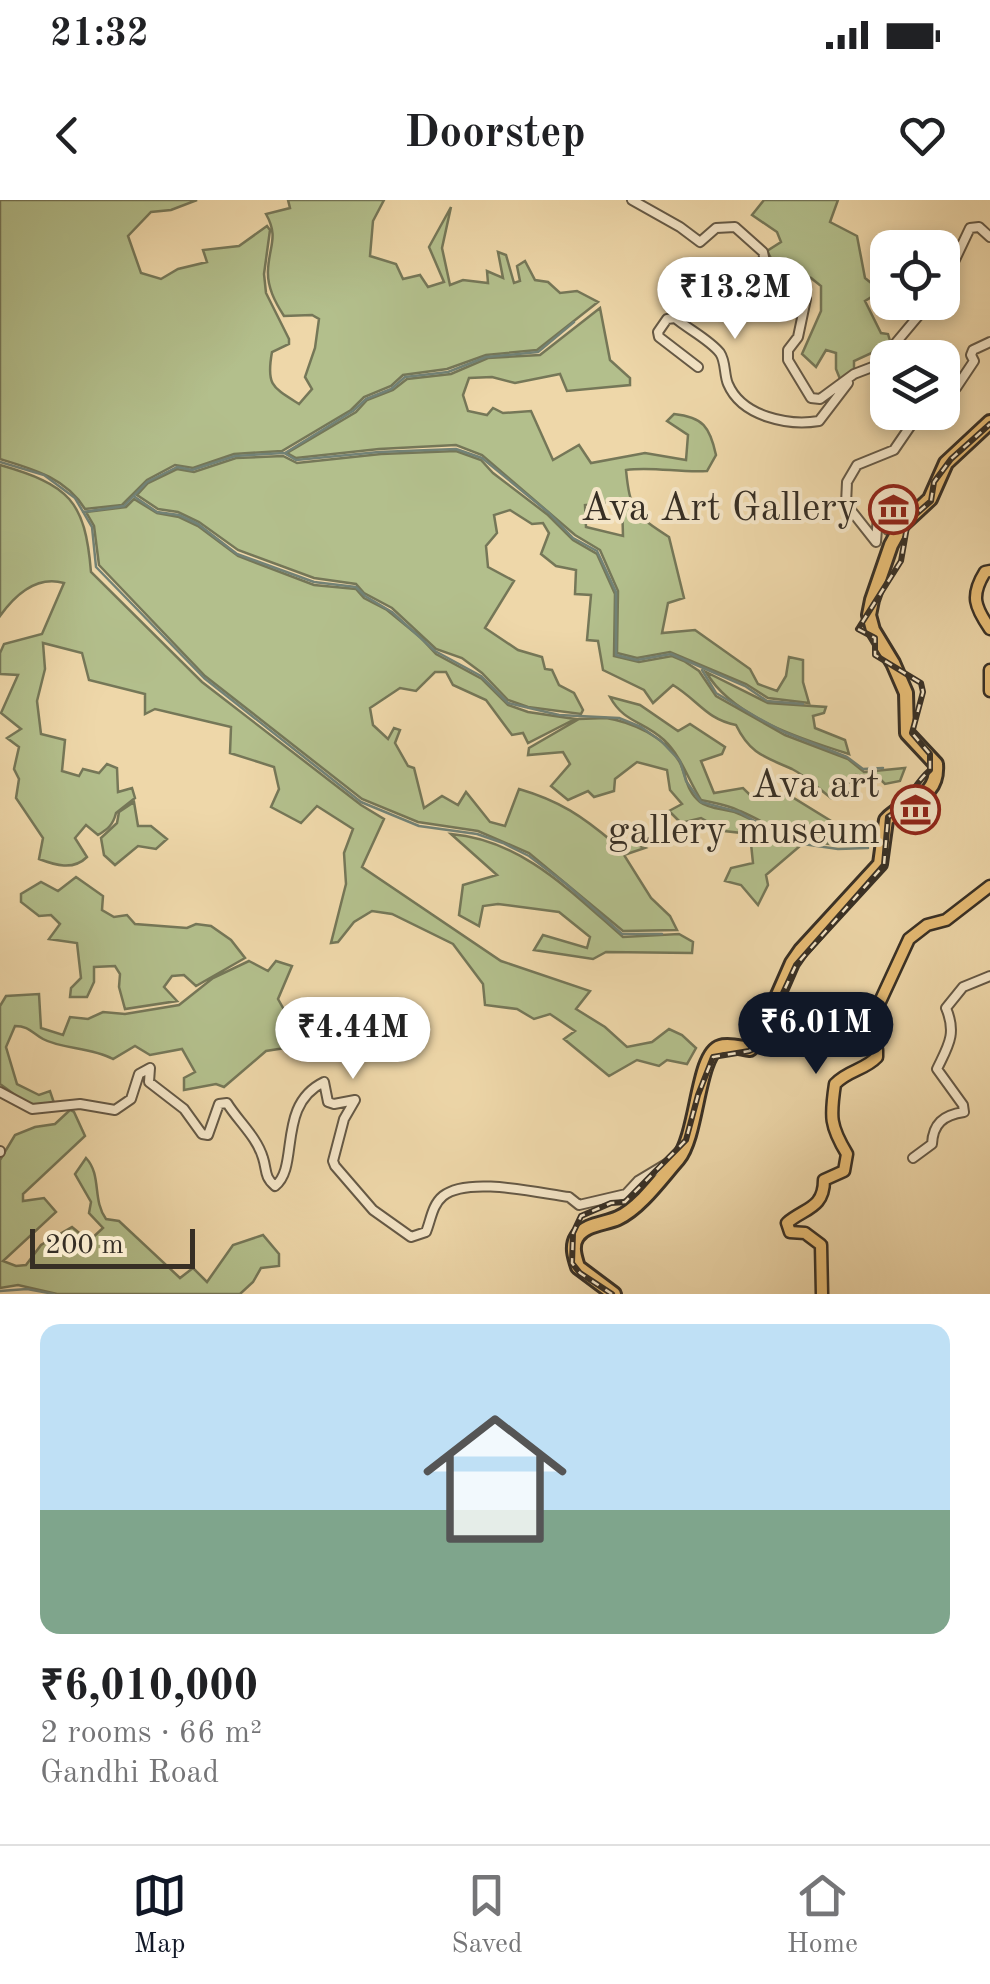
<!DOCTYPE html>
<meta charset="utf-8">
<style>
:root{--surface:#fff;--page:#f6f6f6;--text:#202124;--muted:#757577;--line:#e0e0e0;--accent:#111827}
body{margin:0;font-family:"Old Standard TT",serif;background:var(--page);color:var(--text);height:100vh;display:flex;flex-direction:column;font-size:38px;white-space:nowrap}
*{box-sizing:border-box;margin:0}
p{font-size:32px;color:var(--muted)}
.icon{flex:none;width:55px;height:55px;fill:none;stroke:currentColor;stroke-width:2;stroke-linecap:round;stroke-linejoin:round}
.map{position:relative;height:1094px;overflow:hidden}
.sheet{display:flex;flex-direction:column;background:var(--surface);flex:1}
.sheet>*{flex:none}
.tools{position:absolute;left:870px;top:30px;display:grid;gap:20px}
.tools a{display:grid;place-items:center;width:90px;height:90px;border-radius:20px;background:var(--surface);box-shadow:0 5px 15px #0003;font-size:50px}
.scale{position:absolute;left:30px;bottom:25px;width:165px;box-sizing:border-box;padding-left:10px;border:5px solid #372f25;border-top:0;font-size:28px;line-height:35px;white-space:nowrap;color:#372f25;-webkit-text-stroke:8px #f4e5c7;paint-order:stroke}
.price{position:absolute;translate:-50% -85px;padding:0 22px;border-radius:35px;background:#fff;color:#222;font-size:32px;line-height:65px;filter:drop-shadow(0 2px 5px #0008)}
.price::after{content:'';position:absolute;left:50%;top:60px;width:30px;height:22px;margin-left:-15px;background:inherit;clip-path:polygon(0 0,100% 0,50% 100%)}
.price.active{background:var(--accent);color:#fff}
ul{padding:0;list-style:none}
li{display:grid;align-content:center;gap:20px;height:530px;padding:0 40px}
li span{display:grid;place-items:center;height:310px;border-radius:20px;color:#555}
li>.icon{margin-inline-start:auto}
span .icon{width:180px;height:180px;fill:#fffc;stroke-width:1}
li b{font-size:42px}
.status{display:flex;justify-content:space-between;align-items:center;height:70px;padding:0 50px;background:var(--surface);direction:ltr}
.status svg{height:28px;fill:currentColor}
header{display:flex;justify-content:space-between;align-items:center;height:130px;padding:0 40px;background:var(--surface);font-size:45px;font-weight:700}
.tabs{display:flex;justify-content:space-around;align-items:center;height:140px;border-top:2px solid var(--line);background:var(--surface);font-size:28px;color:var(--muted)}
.tabs a{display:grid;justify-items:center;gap:5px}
.tabs .active{color:var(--accent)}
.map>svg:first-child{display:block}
</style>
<div class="status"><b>21:32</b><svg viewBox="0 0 49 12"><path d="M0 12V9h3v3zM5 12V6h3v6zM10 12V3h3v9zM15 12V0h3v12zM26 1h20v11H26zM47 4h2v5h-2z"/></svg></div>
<header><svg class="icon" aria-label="back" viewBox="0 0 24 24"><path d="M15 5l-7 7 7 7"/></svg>Doorstep<svg class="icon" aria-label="heart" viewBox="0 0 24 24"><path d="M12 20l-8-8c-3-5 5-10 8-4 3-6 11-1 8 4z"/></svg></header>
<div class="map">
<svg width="990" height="1094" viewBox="0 0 990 1094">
<rect width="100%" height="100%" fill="#eed7a9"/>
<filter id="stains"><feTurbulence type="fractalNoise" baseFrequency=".002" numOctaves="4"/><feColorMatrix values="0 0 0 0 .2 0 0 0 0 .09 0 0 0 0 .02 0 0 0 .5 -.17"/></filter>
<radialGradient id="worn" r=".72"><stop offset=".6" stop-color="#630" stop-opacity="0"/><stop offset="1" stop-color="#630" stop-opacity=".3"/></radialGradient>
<path fill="#b3bf8c" stroke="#757758" stroke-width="2.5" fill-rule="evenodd" d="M0,0H197L171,10L151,12L128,36L141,73L161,79L178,69L207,62L203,50L239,46L267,26L270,30L264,74L266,93L289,139V144L272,152C266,185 272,187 299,204L312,189L305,177L315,148L319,119L312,115L284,116C275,102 267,87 268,70C269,46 279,37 266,14L290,8L288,0H384L373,21L370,56L396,64L403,79L420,75L428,87L444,82L429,47L451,7L442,48L450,85L463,80L488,83L487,71L503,78L498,52L506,55L514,83L520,81L517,66L525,61L535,80L548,82L560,93L577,91L598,102L537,150L486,155L447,169L403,175L391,186L364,197L351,210L282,251L234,254L193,268L175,265L147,280L122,305L85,309C66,278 33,269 0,259Z
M764,0H838L830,22L857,36L865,78L881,91L865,101L881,133L888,134L891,144L854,161V171L840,179L836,169V153L826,150L816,167L802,154L821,111V86L811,78L781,69L779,63L772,60L767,51L781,42L777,32L752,15Z
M600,108L610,160L630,178V185L567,191L560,174L515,183L492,177L469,178L463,195L468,211L487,215L493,208L503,213L531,211L553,260L579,245L591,263L645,253L686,260L688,235L667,221L674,214C703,217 710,227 716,255L707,271C680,273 652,266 626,270C630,311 635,315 669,337L684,398L668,403L662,433L695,430L750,469L758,484L777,491L786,476L789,457L803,460V482L809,503L768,498L746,484L670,452L637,458L617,453L618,391L600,350L575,335L482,255L456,245L379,249L296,258L287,253L356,212L367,200L393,190L407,179L451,174L488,158L540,155ZM622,301L623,336L586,327L585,305Z
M456,251L481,260L493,273L548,315L573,340L597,354L615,394L614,456L639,462L672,456L684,461L699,471L716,496L785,535L848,559L864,572L905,568L900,581L885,584L878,577L856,575L854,581L839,586L831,598C819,589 806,576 792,569C765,557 750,554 736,525C706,519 699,501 673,485L653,503L644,490L603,470L598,441L587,440L591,395L575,394L576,370L556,366L541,354L549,333L543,323L532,324L510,310L494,315L497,333L486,346L488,367L514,381L485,428L518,450L542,457L545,469L552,470L559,485L574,493L583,510L581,514L528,507L508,500L482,473L462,458L436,449L392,408L364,393L356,384L314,378L238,350L199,322L178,312L158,309L137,295L148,283L177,269L194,272L236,258L283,256L297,263L381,254Z
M0,265C69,285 85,300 91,372L202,482L361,605L384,619L362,667L501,761L590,791L576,809L605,827L627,847L652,842L669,829L682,835L696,848L687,864L667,860L659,866L637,860L609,876L564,839L575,831L550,814L534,819L517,809L485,805L483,784L453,744L392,714L372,711L354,722L338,742L331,743L346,684L344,653L353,629L317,606L301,623L271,607L279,589L274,567L230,553L231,527L155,509L145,514V494L89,480L82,453L43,443L45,469L37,501L41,534L65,540L62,571L79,576L83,569L99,573L107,564L117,568L118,592L132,588L135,598L116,613C113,625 108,629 98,635L86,625L75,638L87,657C73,671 55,665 39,659L43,638L16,598L19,579L14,569L19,547L7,538L21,529L1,513L18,475L0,474V453L4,444L42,434L64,383C36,375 15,395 0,416Z
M134,299L157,313L179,317L198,326L238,356L314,385L356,389L364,398L387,410L420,437L436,454L482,479L508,505L528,512L575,519L528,543L523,533L512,535L486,500L453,485L446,472H435L416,491L400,488L370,508L373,525L388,539L394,528L400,530L395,543L408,566L414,568L424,608L442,596L458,605L466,592L490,622L505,626L519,589C560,601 582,616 614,643L630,642L645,648L624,655L651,698L670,716L677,730L623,731L529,653L478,631L418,622L362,599L205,476L99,365L94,326L86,312L126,307Z
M706,472L768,503L826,507L824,513L813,516L815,528L845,540L849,554C801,539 732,517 706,472Z
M610,497L640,505L678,531L690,524L725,547L722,554L701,561L714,593L743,588L753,598L764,591L792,597L831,621L830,644C783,640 779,628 740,611C728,605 714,603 701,600C688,580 682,557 664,540C644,521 624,523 610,497Z
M606,518C632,522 665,537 679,561C687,575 685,590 700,602C709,609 726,609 737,613C759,621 777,638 800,646L766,675L768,685L758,705L741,685L725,681L731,668L753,663L750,634L724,631L701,618L681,623L669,611L682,604L670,590L667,570L637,562L615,579L614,591L594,597L588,591L568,600L551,586L570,564L563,552L528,555L529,548L579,519Z
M134,602L138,626H151L167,639L156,649L138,646L115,665L104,655L101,638L117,623L119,612Z
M451,634C522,640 571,692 623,737L679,734L693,742L692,753L606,752L593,759L534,750L543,735L587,748L590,737L559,712L498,704L483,706L479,726L459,715L463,685L497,675Z
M76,677L103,696L102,710L114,717L127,715L135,724L187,728L196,724L211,726L231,740L245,758L196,786L184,775L172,776L164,787L177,801L125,809L119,787L120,774L115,766L94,767V782L87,797H70L71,788L81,778L77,743L49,739L60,724L51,715L39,716L21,702V694L41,682L58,691Z
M249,761L268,771L276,761L292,766L278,799L304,845L266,851L224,887L216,884L184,890V878L195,872L182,849L150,855L135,846L113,859C91,847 61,849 43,839C32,833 29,826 15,826L6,847L17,884L39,895L50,891L54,903L29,905L0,884V806L6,796L39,794L41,828L63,835L70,817L88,819L103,812L125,814L179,805L213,778Z
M70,910L74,912L85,936L23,994V1001L44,998L56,1012L3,1061L16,1066L26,1065L41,1045L72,1027L89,1041L103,1028L89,1013L91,1002L75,974L86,958C102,975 92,1000 106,1019L119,1021L180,1078L193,1068L207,1082L233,1045L263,1035L279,1054V1066L261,1068L253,1082L240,1094H57L18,1085L0,1088V960L15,935L35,927L55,924Z"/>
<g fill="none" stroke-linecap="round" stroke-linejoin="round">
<path stroke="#728276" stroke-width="2.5" d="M285,253L353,211L366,199L391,189L405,177L448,172L486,157L538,152L574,122
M0,262L44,275L75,298L92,327L96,367L204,478L361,602L419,626L477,634L503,643L529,656L566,684L622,734H662
M135,297L157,312L179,315L198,324L237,354L314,382L356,387L365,396L392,412L435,451L481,476L508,503L559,515L619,518L641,527L661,541L680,561L686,581L701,602L739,612L782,637L803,644L838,649L868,648
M83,312L124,306L147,282L177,267L192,270L235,256L284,253L296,260L379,252L456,249L482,258L549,313L573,338L597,351L616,392V455L637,460L671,454L745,486L767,501L803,504
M702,470L716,493L758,518L784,532L847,557L863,569L883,568
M0,1091L27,1089L54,1094"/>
<defs>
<path id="minor" d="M632,0L680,27L700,42L716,28L735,27L763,52L767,71L776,80L804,90L806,99L798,137L788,150V160L811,198L820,199L854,174L888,161
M942,87L970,28L979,27L990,37
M895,158L894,145L930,102
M698,167L659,137L658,132L667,119L675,118C688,129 710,140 720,153C726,162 724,175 728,184C742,217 789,226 819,221L848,183
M942,198L956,188L974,161L971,155L973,150L990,142
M917,311L906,304L894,317L892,330H888L889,305H883L878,316L876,342L846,304L847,282L857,265L894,250L920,212
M0,892L32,909L80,904L115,910L131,899L139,874L150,868L149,882L184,909L202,934L208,935L219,904L227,903C238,921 257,937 263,958C267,970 264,977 275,986C300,967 276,905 324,882L328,902L334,904L355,900L344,919L333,961L335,966L373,1010L411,1037L426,1032C431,1020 432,1005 443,996C468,976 538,993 569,997L579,1005L626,994L638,981L673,960
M0,951V952
M913,958L932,944C933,924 943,915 964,912L963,905L937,869C948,846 957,834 946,808L963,787L990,776"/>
<path id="major" d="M990,371L985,372C970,396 975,407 990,429
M990,470V491
M822,1094L821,1045L805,1033L790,1032L787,1023C804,1008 824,1009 824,980L844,971L847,954C830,926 830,917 835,884C848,870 865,870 877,857V850L865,844L860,833L878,806L909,739L927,725L946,720L990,686"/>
<path id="highway" d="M614,1094L578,1067C575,1058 571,1046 577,1037C585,1024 605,1024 618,1018C640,1008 662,977 678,959C698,935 697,854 720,847C729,844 741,848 750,849L757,843L792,763L801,750L880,664L886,620C904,599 939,601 936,564L907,533L906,493L893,463L873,430L869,415L872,400L891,345L902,325L930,299L946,263L990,222"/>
</defs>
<use href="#minor" stroke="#655946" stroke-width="12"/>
<use href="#major" stroke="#372f25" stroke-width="15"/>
<use href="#highway" stroke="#372f25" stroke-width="18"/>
<use href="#minor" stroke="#f4e5c7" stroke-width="8"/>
<use href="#major" stroke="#e7bc74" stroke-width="10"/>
<use href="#highway" stroke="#e7bc74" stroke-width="12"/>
<defs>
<path id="rail" d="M612,1094L580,1073L572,1063L573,1033L581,1016L611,1003L625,1002L686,940L698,895L713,857L749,851L758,847L796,765L884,665L888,617C907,607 912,585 930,570V554L912,533L923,492L921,483L875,455V438L858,429L901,361L908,321L931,301L934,282L951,259L990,224"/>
</defs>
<use href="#rail" stroke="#372f25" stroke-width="6"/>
<use href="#rail" stroke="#f4e5c7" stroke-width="2.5" stroke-dasharray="8" stroke-linecap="butt"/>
</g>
<defs>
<symbol id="museum-ring" viewBox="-11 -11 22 22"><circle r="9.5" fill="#f4e5c7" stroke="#8f2418" stroke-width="1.5"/><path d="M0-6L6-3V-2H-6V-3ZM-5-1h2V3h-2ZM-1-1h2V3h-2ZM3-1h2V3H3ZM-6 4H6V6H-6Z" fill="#8f2418"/></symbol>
</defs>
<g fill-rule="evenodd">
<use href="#museum-ring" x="866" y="282" width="55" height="55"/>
<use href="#museum-ring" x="888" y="582" width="55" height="55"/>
</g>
<g text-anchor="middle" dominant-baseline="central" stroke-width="8" stroke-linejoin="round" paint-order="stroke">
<g font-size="40" fill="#372f25" stroke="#f4e5c7" text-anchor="end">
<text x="858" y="310">Ava Art Gallery</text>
<text x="880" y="587">Ava art<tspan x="880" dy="46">gallery museum</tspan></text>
</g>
</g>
<rect width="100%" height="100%" filter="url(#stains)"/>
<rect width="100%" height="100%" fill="url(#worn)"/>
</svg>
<div class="tools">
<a><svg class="icon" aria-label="locate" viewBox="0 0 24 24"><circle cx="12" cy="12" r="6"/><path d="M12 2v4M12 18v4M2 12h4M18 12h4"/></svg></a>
<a><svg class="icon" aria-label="layers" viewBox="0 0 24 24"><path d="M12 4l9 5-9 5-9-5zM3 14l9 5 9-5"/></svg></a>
</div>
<div class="scale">200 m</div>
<b class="price" style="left:735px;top:142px">₹13.2M</b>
<b class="price active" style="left:816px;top:877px">₹6.01M</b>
<b class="price" style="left:353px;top:882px">₹4.44M</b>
</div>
<section class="sheet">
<ul>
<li><span style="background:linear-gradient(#bfe0f5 60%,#7fa58c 0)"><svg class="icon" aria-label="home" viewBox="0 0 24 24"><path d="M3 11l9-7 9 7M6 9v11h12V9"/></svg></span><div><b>₹6,010,000</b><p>2 rooms · 66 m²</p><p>Gandhi Road</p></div></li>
</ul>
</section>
<nav class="tabs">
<a class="active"><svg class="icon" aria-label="map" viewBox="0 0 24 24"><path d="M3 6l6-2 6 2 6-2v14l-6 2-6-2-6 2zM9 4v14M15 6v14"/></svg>Map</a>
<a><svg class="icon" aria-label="saved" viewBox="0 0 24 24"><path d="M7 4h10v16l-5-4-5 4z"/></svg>Saved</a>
<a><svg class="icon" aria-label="home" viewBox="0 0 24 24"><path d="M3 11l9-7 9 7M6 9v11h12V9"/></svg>Home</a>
</nav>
